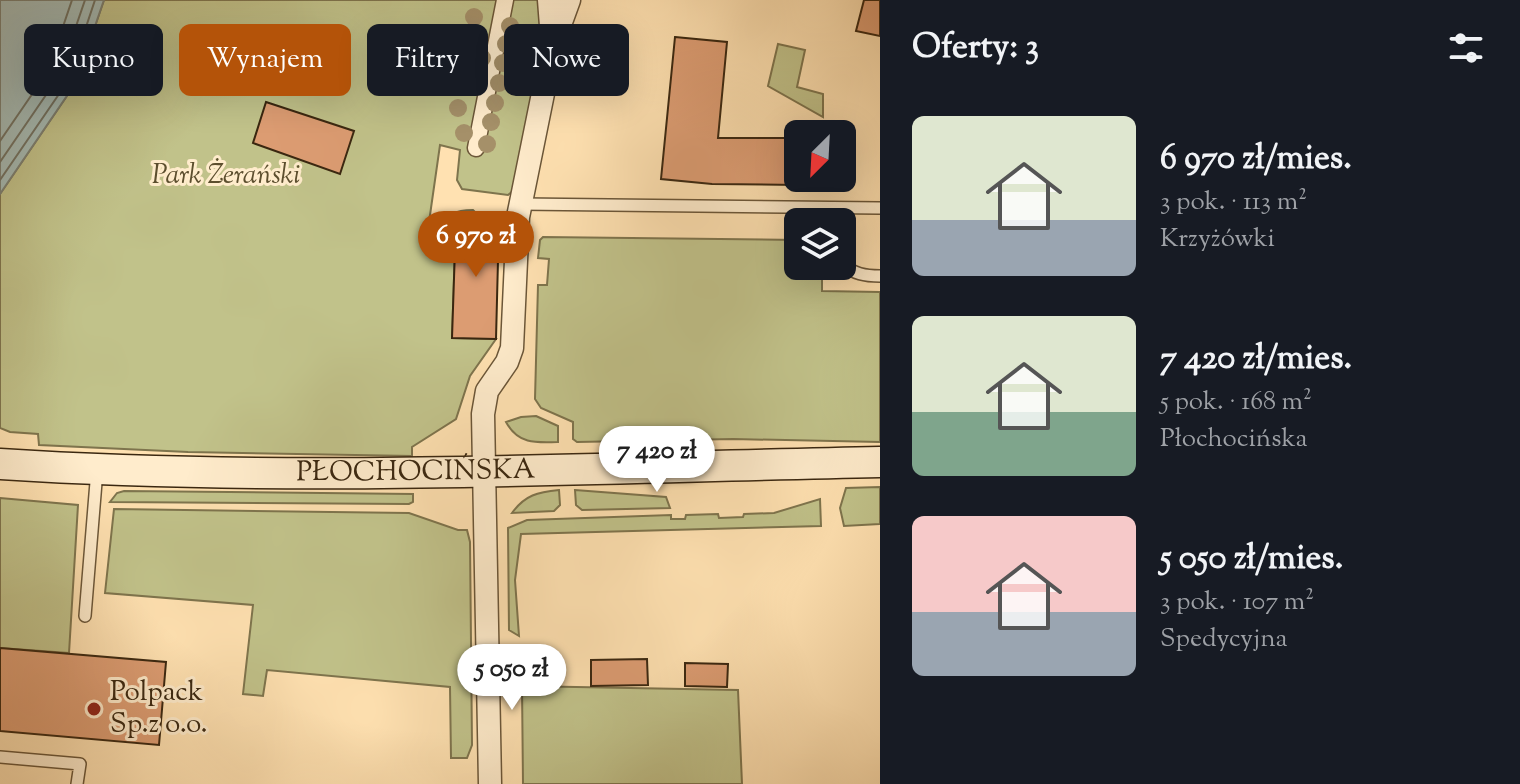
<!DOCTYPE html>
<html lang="pl">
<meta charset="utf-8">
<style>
:root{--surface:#171b24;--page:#20242c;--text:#f1f3f6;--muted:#9ea1a6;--accent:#b45309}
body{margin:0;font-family:"Sorts Mill Goudy",serif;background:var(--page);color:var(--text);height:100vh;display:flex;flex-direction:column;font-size:30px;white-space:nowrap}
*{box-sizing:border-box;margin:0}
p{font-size:26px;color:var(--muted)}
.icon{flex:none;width:44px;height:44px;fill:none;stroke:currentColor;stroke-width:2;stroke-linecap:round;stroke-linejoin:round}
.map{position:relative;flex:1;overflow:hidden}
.details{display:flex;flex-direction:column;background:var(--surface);width:640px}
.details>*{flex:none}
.top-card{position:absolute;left:24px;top:24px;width:736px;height:72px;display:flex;gap:16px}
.needle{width:52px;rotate:204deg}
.buttons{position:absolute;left:784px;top:120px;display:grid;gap:16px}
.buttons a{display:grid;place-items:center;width:72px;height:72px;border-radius:12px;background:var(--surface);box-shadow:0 8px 32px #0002;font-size:40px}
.price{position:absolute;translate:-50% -68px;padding:0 18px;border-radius:28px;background:#fff;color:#222;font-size:26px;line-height:52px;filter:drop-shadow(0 2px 4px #0008)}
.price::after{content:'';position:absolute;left:50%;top:48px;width:24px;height:18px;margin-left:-12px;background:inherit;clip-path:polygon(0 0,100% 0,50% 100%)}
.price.on{background:var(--accent);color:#fff}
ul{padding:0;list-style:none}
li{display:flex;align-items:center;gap:24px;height:200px;padding:0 32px}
li span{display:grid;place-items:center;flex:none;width:224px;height:160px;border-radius:12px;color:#555}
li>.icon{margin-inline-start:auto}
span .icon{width:96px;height:96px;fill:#fffc;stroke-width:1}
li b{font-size:34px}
h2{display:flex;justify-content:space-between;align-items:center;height:96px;padding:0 32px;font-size:34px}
.chip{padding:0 28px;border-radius:12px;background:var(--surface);box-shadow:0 8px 32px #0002;font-size:28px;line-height:72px}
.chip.on{background:var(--accent);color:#fff}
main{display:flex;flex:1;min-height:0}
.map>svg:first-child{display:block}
</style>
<main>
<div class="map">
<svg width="880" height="784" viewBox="0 0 880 784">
<rect width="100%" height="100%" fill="#ffe1b1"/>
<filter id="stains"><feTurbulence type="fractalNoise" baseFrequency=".0025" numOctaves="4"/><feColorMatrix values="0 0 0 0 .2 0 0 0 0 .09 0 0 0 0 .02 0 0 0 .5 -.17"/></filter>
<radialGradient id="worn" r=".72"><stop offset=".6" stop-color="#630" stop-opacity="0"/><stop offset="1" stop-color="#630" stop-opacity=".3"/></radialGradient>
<path fill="#c1c28a" stroke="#7e744d" stroke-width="2" d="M104,0H542L543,37L514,190L508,195L462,189L457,180L460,150L440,145L428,229L443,231C448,213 455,210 473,210L475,212L474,216H464V219L456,220L452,338L496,339L470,376L456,419L412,447V456L188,452L39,445L38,434L10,432L0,428V194L75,84Z
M778,44L805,50L797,87L823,94V117L768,86Z
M543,237L798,240V266H822V291L880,292V442L733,439L577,442L573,439V422L541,408L535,399L538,285H547L549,259L538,258L540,240Z
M536,416L558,426V442C535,443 518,444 506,422L521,417Z
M880,487V524L844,526L840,508L846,488Z
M559,490L560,505L554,511L512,513C525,495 538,492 559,490Z
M575,490L666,497L670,508L582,510L576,505Z
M124,491L413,494V502L409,504L110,502L117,493Z
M0,498L78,505L69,653L0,648Z
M820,499L821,526L521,534L515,580L519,636L509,630L508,528L527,520L671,515V519H685L686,515L718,514L719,518L743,517L744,514L774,513Z
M114,509L409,513L458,530H467L470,542L472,745L467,758H451L450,687L267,670L263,696L243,694L253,605L105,593Z
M522,686L738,690L742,784H523Z"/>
<path fill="#a4bbb6" stroke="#7a8074" stroke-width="2" d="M0,0H104L75,84L0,194Z"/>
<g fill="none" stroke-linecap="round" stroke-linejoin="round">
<path stroke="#6f7163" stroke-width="2" d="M0,141L48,71L72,0
M0,162L59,76L85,0
M0,180L68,81L95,0"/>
</g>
<path fill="#dc9c72" stroke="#3a2710" stroke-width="2" d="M864,0H880V36L856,31Z
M675,37L727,42L718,138H798V185L712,184L661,179Z
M266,102L354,131L340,174L253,143Z
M456,219L499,221L496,339L452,338Z
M0,648L166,662L159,745L0,731Z
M647,659L648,685L591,686V660Z
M685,663L728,664L727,687L685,686Z"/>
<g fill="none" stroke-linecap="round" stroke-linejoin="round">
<defs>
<path id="service" d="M521,204L880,208
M838,222V208
M842,264C854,274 865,276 880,276
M85,616L97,470
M0,757L80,764L77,784"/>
<path id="pedestrian" d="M476,148L505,0"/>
<path id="minor" d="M549,0L552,39
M490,784L483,414L487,391L507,362L512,348L518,217L553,44L569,0"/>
<g id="secondary">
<path id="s1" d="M0,464C293,483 587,468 880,462"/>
</g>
</defs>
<use href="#service" stroke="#6b5638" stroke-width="14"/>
<use href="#pedestrian" stroke="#6b5638" stroke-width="19"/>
<use href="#minor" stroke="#6b5638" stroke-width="25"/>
<use href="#secondary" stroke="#3a2710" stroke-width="33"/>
<use href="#service" stroke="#ffeccc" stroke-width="11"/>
<use href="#pedestrian" stroke="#ffeccc" stroke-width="16"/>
<use href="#minor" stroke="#ffeccc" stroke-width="22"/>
<use href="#secondary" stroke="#ffeccc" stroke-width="30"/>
</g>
<g fill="#a59069">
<circle cx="474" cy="17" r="9"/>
<circle cx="510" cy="26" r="9"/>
<circle cx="477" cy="37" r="9"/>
<circle cx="506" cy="44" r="9"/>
<circle cx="482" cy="58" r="9"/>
<circle cx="503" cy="63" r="9"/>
<circle cx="499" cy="83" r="9"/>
<circle cx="495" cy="103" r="9"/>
<circle cx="458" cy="108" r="9"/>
<circle cx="491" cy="122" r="9"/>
<circle cx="464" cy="133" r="9"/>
<circle cx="487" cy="144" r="9"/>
</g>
<circle fill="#8f2418" stroke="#ffeccc" stroke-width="3" cx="94" cy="709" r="8"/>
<g text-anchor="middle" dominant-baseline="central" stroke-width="6" stroke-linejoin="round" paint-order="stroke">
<g font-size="28" font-style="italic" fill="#5c4e2e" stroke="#ffeccc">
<text x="226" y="176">Park Żerański</text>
</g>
<g font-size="28" fill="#3a2710" stroke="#ffeccc">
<text stroke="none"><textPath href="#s1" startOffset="416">PŁOCHOCIŃSKA</textPath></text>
</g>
<g font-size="28" fill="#3a2710" stroke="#ffeccc" text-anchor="start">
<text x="110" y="693">Polpack<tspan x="110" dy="32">Sp.z o.o.</tspan></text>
</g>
</g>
<rect width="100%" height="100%" filter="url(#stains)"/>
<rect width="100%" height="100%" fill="url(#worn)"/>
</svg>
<div class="buttons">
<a><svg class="needle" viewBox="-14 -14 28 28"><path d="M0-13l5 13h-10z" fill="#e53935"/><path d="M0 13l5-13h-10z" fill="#9ea1a6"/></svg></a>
<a><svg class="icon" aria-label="layers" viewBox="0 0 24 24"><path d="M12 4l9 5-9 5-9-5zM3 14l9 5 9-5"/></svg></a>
</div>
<b class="price on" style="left:476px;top:279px">6 970 zł</b>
<b class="price" style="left:657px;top:494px">7 420 zł</b>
<b class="price" style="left:512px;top:712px">5 050 zł</b>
<div class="top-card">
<a class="chip">Kupno</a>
<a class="chip on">Wynajem</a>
<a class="chip">Filtry</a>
<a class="chip">Nowe</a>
</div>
</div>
<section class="details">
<h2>Oferty: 3<svg class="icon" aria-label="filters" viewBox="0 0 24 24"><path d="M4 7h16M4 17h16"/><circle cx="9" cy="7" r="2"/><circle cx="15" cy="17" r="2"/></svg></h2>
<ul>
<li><span style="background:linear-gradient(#dfe7d0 65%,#9aa5b1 0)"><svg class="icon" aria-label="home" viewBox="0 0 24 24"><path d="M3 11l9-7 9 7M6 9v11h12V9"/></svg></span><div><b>6 970 zł/mies.</b><p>3 pok. · 113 m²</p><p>Krzyżówki</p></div></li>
<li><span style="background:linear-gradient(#dfe7d0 60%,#7fa58c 0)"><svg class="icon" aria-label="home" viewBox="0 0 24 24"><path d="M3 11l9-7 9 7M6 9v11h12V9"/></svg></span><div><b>7 420 zł/mies.</b><p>5 pok. · 168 m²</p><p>Płochocińska</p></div></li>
<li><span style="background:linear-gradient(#f6c9c9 60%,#9aa5b1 0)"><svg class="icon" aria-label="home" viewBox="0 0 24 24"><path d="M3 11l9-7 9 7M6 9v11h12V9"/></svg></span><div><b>5 050 zł/mies.</b><p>3 pok. · 107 m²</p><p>Spedycyjna</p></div></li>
</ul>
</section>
</main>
